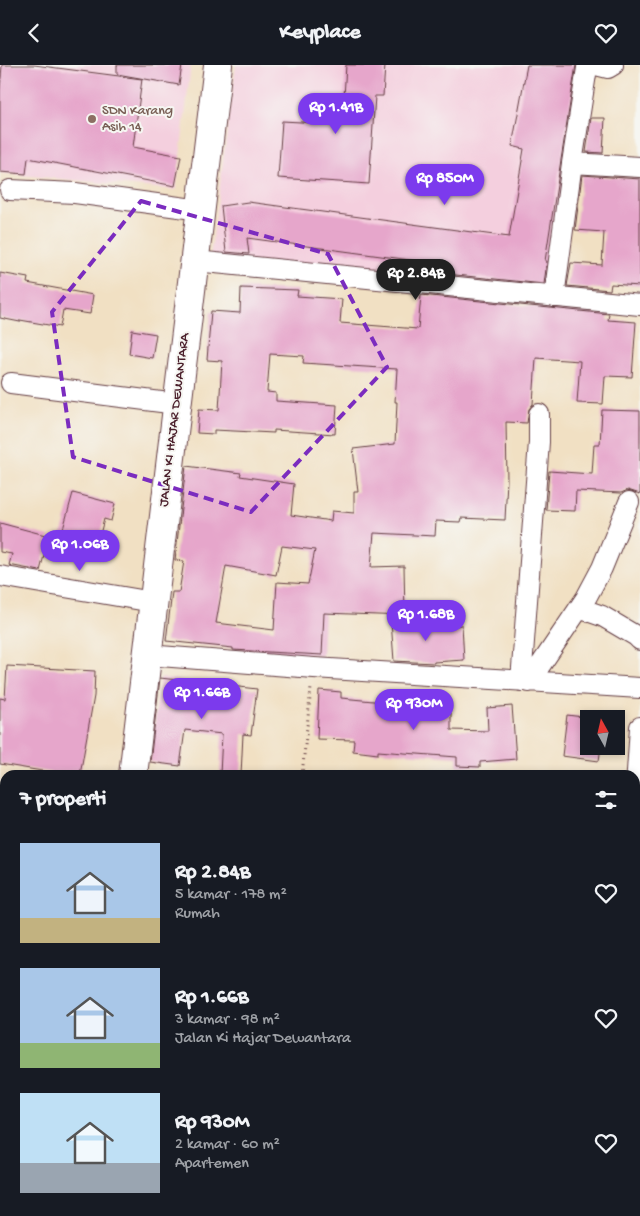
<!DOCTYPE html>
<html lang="id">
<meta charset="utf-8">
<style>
:root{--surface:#171b24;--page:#20242c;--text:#f1f3f6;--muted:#9ea1a6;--accent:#7c3aed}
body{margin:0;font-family:"Gochi Hand",sans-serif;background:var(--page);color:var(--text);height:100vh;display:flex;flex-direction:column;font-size:19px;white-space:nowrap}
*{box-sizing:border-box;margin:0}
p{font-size:16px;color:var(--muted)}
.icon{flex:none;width:28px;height:28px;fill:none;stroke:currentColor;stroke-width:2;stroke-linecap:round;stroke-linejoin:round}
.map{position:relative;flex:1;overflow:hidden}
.side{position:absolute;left:0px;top:705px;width:640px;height:446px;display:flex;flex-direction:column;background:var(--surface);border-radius:15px 15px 0 0;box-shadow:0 2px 8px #0003}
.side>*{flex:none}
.needle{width:32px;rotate:352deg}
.buttons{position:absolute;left:580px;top:645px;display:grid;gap:10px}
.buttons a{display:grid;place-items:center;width:45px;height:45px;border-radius:0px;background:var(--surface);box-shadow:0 2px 8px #0003;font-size:25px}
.price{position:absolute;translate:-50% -42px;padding:0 11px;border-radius:18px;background:var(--accent);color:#fff;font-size:16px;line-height:32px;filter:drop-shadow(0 1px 2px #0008)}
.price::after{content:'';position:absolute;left:50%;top:30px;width:15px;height:11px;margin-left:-8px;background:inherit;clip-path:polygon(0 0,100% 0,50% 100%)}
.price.active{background:#222;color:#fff}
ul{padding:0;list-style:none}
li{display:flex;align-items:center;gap:15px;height:125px;padding:0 20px}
li span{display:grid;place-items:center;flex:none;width:140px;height:100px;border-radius:0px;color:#555}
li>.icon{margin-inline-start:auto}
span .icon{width:60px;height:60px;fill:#fffc;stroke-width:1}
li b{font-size:21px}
h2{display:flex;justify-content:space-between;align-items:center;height:60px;padding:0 20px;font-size:21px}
header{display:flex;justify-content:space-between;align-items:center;height:65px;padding:0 20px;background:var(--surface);font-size:22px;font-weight:800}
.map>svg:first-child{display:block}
</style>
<header><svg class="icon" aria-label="back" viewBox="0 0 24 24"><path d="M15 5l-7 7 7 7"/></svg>Keyplace<svg class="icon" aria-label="heart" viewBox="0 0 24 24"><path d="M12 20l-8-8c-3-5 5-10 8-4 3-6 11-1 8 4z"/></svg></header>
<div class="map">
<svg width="640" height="1151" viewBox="0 0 640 1151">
<rect width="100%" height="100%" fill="#f6f6f2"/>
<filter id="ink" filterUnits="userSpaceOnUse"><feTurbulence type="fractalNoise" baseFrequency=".02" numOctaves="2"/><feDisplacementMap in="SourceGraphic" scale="10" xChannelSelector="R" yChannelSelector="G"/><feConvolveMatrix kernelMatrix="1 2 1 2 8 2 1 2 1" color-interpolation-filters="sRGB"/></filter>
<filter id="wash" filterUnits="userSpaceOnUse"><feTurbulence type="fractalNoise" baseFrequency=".0096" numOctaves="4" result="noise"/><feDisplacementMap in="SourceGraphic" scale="20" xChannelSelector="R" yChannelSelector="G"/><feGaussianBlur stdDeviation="1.12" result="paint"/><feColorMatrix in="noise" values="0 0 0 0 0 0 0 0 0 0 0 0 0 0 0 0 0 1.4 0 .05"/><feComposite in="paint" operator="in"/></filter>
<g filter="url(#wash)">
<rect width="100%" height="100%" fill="#f1e0c3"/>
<path fill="#f4cfde" d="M0,0H191L176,125L0,108Z
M236,0H584L556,224L210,193Z
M0,1112H5V1146H65L64,1151H0Z"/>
<g id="blocks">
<path fill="#e6a6cb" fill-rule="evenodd" d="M2,0H34L142,14L133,82L181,91L175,121L28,93L26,109L0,107V25Z
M117,0H182L179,20L117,9Z
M346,0H385L383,31H375L369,119L278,113L282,56L338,59L340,32H344Z
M527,0H576L545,196H547L544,219L417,206L418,196L247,173L249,189L226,187L221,141L248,137L509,172L524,84L512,81Z
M591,53H605L603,88L586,87Z
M582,110L640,114V221L611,219L610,225L567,221L571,198L602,200L604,167L575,165Z
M0,208L28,213L27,218L93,230L90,249L63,245L60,262L20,255V257L0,253Z
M241,223L298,225L297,231L342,234L340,258L418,264L421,230L609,249L608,255L636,257L632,312L605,311L603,339L577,338L580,296L536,293L533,339L529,344L527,358L506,357L507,415L505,455L461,453L460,457L436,456L435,471L374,468L371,502L404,501L405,551L324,548L322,590L233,585V583L166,576L172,527H179L184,496L175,495L186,401L241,408L240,411L294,419L291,450L331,456L332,446L354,448V427H358L353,384L395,379L397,337H395L397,304L303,298L304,291L270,289L267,327L276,328V336L337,340L335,369L274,365V368L214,365V369L197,368L199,344L219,345L222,296L207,295L211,246L240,248ZM282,481L315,485L308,519L277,517L274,565L216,558L226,501L276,510Z
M132,265L156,269L152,293L129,289Z
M602,345L640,346V429L628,425L621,428L576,426L575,446L546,445L549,406L592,409L594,379H600Z
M73,428L115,439L111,456L104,454L96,485L60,475Z
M0,458L49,471L40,506L9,500L12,489L0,487Z
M432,554V561L462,560L464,595L434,597V598L394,596L391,556Z
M7,601L95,606L94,631L80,710H66L0,699V633L5,634Z
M160,613L257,624L251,670L243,669L241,710H220L222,669L185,665L180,701L150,697Z
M319,625L341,627V633L384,637L383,641L429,644V648H451V665L488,666L487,643L512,641L516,694L480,697V702L457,701V692L378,686V689L353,686L354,675L317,674Z
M567,650L599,654H589V681H601L599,696L562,691Z"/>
</g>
</g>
<g filter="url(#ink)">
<use href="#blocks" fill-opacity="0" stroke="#633c42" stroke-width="1"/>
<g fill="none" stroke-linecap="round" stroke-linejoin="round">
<defs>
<path id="minor" d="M596,0L608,3L613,0
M572,98L640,102
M10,125L75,128L201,145
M195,196L640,240
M554,232L572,98L587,3L590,0
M11,318L177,339
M0,511L153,537
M579,543L602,551L636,571L640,575
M147,590L314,603L640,623
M521,616L539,377V349
M529,617L586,533L602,503L629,437
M635,736L640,662
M0,829L2,869L0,872
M0,952H5
M320,1151V1146"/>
<path id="secondary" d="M133,710L218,0
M82,1151V1146"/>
</defs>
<use href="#minor" stroke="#633c42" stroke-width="22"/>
<use href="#secondary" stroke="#633c42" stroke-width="30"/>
<path stroke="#633c42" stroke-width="3" stroke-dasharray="1 4" stroke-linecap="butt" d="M302,710L311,623"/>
<use href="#minor" stroke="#fff" stroke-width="20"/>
<use href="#secondary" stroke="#fff" stroke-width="28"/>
</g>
</g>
<path fill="none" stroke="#7b2cbf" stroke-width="4" stroke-dasharray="10 6" stroke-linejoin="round" d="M141,136L328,189L387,302L251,447L73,392L52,247Z"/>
<circle fill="#8d6e63" stroke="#f6f6f2" stroke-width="2" cx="92" cy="54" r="5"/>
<g text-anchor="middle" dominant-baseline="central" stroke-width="4" stroke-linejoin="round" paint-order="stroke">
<g font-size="14" fill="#785e54" stroke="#f6f6f2" text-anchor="start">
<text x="102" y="46">SDN Karang<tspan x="102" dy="16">Asih 14</tspan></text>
</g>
<g font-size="14" fill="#4a1f2b" stroke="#f6f6f2">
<text transform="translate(175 355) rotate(-83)">JALAN KI HAJAR DEWANTARA</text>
</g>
</g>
</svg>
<div class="buttons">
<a><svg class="needle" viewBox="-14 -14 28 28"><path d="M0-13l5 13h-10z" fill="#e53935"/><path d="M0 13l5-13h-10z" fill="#9ea1a6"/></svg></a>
</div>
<b class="price" style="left:336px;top:70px">Rp 1.41B</b>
<b class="price" style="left:445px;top:141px">Rp 850M</b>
<b class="price active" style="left:416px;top:236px">Rp 2.84B</b>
<b class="price" style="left:80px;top:507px">Rp 1.06B</b>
<b class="price" style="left:426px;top:577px">Rp 1.68B</b>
<b class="price" style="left:202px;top:655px">Rp 1.66B</b>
<b class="price" style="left:414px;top:666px">Rp 930M</b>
<section class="side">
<h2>7 properti<svg class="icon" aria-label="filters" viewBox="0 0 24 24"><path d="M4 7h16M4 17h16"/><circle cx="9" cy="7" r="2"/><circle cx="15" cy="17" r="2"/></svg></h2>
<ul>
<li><span style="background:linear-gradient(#a9c7e8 75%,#c2b280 0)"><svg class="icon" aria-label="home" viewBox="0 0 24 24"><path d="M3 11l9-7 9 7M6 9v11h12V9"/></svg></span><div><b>Rp 2.84B</b><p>5 kamar · 178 m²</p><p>Rumah</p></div><svg class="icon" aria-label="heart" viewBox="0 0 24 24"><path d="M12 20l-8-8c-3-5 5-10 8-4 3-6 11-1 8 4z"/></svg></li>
<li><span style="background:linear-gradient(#a9c7e8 75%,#8fb573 0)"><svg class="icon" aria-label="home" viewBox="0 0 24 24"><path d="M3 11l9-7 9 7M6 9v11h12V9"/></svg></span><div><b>Rp 1.66B</b><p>3 kamar · 98 m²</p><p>Jalan Ki Hajar Dewantara</p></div><svg class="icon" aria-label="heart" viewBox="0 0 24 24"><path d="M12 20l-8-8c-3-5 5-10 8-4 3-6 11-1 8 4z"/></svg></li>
<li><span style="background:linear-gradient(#bfe0f5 70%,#9aa5b1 0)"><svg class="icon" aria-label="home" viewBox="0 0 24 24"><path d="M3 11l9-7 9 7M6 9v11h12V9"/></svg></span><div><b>Rp 930M</b><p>2 kamar · 60 m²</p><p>Apartemen</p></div><svg class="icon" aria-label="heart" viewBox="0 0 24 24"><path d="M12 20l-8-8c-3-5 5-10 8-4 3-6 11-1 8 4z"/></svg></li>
</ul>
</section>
</div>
